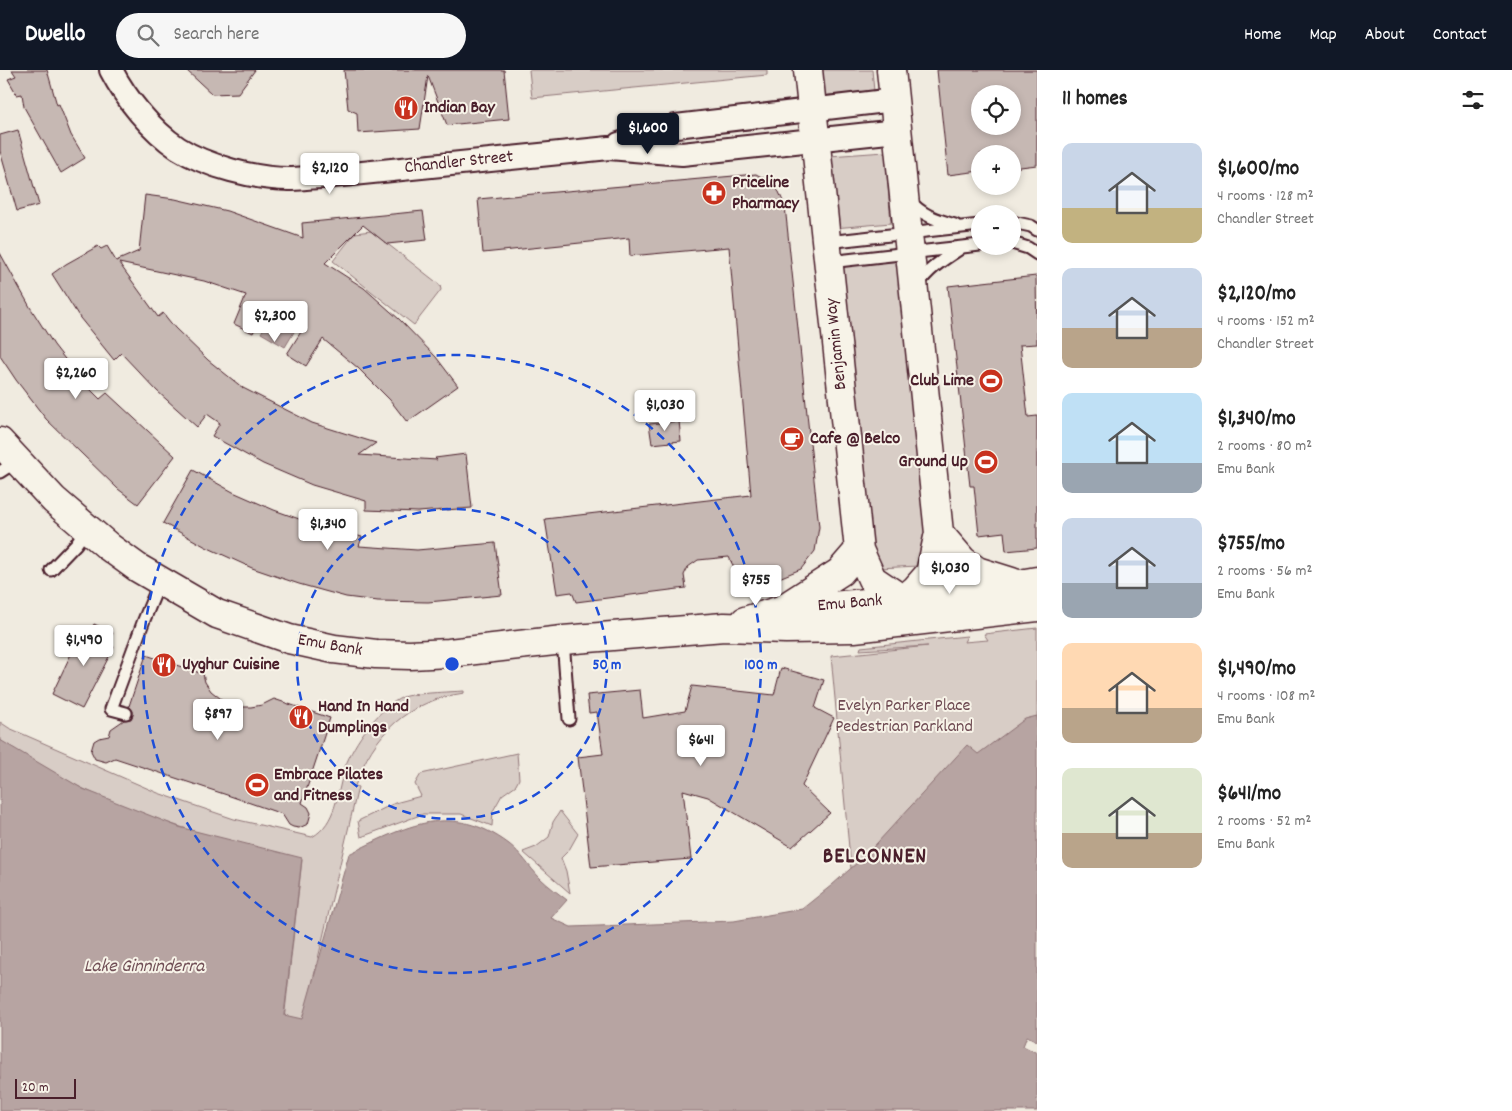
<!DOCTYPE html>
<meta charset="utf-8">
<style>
:root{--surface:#fff;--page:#f6f6f6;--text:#222;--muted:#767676;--accent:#111827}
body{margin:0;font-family:Dekko,sans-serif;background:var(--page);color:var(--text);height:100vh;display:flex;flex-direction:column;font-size:19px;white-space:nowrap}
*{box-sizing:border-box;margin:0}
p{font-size:16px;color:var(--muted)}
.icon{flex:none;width:28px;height:28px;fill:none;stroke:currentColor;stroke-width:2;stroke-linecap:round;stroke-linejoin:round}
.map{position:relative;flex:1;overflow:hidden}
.panel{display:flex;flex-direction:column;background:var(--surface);width:475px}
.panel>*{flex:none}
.tools{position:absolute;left:971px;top:15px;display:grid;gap:10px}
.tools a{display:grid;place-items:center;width:50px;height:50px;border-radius:50%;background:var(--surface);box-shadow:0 2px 8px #0003;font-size:25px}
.scale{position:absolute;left:15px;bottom:12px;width:61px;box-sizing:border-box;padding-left:5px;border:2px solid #4a1f2b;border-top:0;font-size:14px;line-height:18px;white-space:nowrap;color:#4a1f2b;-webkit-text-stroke:4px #f7f3e8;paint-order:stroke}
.price{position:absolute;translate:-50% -42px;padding:0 11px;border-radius:5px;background:#fff;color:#222;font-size:16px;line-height:32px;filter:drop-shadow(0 1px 2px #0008)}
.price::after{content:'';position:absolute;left:50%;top:30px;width:15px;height:11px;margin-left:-8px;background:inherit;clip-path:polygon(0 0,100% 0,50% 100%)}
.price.active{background:var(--accent);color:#fff}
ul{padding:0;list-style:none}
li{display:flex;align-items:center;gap:15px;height:125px;padding:0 25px}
li span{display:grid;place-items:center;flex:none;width:140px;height:100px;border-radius:10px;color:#555}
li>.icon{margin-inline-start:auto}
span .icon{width:60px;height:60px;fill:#fffc;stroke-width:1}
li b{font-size:21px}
h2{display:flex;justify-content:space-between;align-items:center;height:60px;padding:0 25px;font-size:21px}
header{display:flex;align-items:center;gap:30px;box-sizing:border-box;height:70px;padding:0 25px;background:var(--accent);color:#fff}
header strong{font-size:24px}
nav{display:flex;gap:28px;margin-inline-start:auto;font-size:18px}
.search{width:350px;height:45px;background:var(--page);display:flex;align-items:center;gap:12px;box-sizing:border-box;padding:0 18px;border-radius:28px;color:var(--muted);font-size:19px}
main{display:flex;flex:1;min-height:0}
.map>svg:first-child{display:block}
</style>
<header>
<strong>Dwello</strong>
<div class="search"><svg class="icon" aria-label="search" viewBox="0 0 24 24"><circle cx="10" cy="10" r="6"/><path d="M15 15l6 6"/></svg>Search here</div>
<nav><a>Home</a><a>Map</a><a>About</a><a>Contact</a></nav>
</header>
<main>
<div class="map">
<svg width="1037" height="1041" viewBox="0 0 1037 1041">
<rect width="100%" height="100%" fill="#f0ebe0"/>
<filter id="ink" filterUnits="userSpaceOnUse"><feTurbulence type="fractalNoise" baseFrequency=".02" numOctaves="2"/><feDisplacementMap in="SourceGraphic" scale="10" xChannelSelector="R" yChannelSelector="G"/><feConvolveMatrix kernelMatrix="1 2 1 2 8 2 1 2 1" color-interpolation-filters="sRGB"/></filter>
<g filter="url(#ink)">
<path fill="#d8cdc6" stroke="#917678" d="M529,0H767V5L532,28Z
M817,0H872L874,21L820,26Z
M885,82L891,153L834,158L829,86Z
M371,161L440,215L441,220L414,255L333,191L355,163Z
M900,191L926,461L918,496L879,498L868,463L840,196Z
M1037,558V649L885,769L851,799L831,586L928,576L860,580L861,577L967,566L964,572L988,570L984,564Z
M464,621V623C408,631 373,663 355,716L358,717L303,953L284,950L302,790C250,777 198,764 148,746C96,728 48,701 0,675V652L9,658L158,723L234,749L312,767C337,753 337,721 345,697C354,673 378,638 403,627C413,623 450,622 464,621Z
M517,683L519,709L516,715L502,725L493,741L492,756L461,744H423L361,767L358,751L395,733L421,726L415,714L421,704Z
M560,741L578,764L569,780L561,788L566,801L570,823L523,782L536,777L549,767L553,752Z"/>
<path fill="#b7a4a2" stroke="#8b6f72" d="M270,248L294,262L285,277L261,263Z
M1037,646V971L1027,966L1023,976L1037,983V1041H0V670L83,719L179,757L302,788L284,945L302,949L349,784C406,756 451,731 509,774C521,783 530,798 540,808C548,816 558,823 567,830L551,848L571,857L734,851L802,839L832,815L866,785L967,675L978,684L1025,649Z"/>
<path fill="#c6b8b3" stroke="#4a1f2b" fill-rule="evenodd" d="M12,0H47L57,35L59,34L71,65L85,88L61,103L24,37L22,24L17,25L8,9L16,6Z
M186,0H255L238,23L212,24Z
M344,0H504L509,49L447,55L428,6L420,59L358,63L357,43L348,39Z
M937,0H1037V95L1012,98V84H980V101L948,105ZM980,24H1012V56H980Z
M18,60L39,135L17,141L0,81V65Z
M756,104L769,111L779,122L785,136L819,457L815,481L801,499L779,508L736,513L735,500L729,487L698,490L688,497L684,505L686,518L576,532L572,522L557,524L545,449L751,425L729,177L630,186L629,168L483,183L478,129Z
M145,125L175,129L227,141L303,168L302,153L423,141L427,170L387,174L363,155L325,193L364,218L399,249L436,287L458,316L407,352L390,330L358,298L323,269L306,296L287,284L304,257L286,245L266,235L253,263L234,254L246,225L204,211L119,193L158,247L163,243L175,258L208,290L243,318L312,353L376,373L359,385L437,390L435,388L466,384L472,438L418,442L366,440V431L312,415L263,394L212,366L220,353L207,344L197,357L157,321L121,283L114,290L80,248L52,204L66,194L98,176L101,179L107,176L116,191L139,181Z
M0,183L30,237L54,275L82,311L100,329L107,323L175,386L138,434L118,419L46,349L16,310L0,286Z
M1036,206L1037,274L1020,275L1028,347L1037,346V478L1006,481L1004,462L979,465L974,416H970L948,216Z
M679,351L681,371L652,374L649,354Z
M193,400L233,422L274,440L316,455L362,467L359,476L417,480L495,473L502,525L428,532L378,531L346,527L299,514L252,498L206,477L163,453Z
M94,554L113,563L107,574L114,577L82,639L52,624L82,561L89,565Z
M146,585L203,604L205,612L211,621L225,632L240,637H251L262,635L274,629L330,648L302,733L308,737L311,743L308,754L299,758L293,757L289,755L282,744L230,726L115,688L106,692L95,689L91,681L94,671L99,668L109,666L111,659L124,650L131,649L133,645V641L129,636Z
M781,598L824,610L815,638L834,648L802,716L830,743L792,777L708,727L683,720L691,789L591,797L578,687L603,684L597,642L589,643L587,625L640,620L643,648L685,641L692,616L774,625Z"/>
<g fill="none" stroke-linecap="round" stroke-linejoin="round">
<defs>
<path id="lane" d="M909,130C921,145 937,150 955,155
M1012,152L1031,156L1037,160
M827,172L980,155
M1012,173L1028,178L1037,184
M829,192L980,175
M917,216C928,199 944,189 961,178
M0,402L17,391
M51,500L76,474L87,458
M563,570L569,649
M126,643L111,639L144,550L160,511"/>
<path id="street" d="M111,0C126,29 151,60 178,78C206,96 255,109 289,109C300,109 312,107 323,107L609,78L682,84L897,61
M619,74L676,56L894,30"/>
<path id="secondary" d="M808,0L859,480L872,509L903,530L934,548
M0,372L54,430L109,477L138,498L217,544L289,569L334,579L376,584L410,585L449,583L563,570L724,557L786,559L854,558L1037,537
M939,463L963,491L977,501L1012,512
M784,538L840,502L859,480
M891,540L916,519L930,503L939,463L891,0
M745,551L784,539L832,536L956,525L1037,511"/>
</defs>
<use href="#lane" stroke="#4a1f2b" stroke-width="15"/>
<use href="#street" stroke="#4a1f2b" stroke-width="26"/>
<use href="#secondary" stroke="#4a1f2b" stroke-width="31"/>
<use href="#lane" stroke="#f7f3e8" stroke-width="11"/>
<use href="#street" stroke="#f7f3e8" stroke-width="22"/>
<use href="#secondary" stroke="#f7f3e8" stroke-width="28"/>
</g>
</g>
<g fill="none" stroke="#1d4ed8" stroke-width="2.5" stroke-dasharray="9 6">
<circle cx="452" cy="594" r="155"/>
<circle cx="452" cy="594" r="309"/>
</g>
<defs>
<symbol id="restaurant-disc" viewBox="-11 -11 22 22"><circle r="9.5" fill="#c8321e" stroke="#f7f3e8"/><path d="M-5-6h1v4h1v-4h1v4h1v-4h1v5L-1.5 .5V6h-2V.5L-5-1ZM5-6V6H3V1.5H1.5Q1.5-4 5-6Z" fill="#fff"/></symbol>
<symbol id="pharmacy-disc" viewBox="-11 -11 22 22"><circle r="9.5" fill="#c8321e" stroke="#f7f3e8"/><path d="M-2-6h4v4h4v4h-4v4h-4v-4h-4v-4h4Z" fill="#fff"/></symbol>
<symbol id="stadium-disc" viewBox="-11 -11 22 22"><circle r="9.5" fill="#c8321e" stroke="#f7f3e8"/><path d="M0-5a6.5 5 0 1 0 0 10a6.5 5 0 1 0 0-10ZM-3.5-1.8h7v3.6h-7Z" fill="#fff"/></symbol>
<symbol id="cafe-disc" viewBox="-11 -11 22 22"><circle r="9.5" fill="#c8321e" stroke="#f7f3e8"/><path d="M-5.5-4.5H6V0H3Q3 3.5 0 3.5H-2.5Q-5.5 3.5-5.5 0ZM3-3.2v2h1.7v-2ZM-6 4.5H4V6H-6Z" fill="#fff"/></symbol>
</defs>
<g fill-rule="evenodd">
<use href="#restaurant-disc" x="392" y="24" width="28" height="28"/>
<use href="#pharmacy-disc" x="700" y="109" width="28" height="28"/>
<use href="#stadium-disc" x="977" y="297" width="28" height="28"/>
<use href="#cafe-disc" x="778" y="355" width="28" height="28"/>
<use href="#stadium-disc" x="972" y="378" width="28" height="28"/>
<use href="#restaurant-disc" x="150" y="581" width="28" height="28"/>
<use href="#restaurant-disc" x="287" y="633" width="28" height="28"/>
<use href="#stadium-disc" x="243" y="701" width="28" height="28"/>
</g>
<g text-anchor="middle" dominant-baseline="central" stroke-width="4" stroke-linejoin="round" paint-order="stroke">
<g font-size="18" font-weight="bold" fill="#4a1f2b" stroke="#f7f3e8" text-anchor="start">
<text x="424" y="38">Indian Bay</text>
<text x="732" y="113">Priceline<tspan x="732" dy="21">Pharmacy</tspan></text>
<text x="974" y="311" text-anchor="end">Club Lime</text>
<text x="810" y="369">Cafe @ Belco</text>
<text x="968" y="392" text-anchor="end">Ground Up</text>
<text x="182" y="595">Uyghur Cuisine</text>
<text x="318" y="637">Hand In Hand<tspan x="318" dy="21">Dumplings</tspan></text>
<text x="274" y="705">Embrace Pilates<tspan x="274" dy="21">and Fitness</tspan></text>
</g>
<g font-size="18" fill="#4a1f2b" stroke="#f7f3e8">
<text transform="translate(459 93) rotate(-6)">Chandler Street</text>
<text transform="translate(837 274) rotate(-96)">Benjamin Way</text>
<text transform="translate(850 534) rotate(-5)">Emu Bank</text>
<text transform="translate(330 576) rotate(10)">Emu Bank</text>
</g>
<g font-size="18" fill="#6e4a52" stroke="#f7f3e8">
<text x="904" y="636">Evelyn Parker Place<tspan x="904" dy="21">Pedestrian Parkland</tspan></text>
</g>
<g font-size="19" font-style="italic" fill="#704e55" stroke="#f7f3e8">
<text x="144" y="897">Lake Ginninderra</text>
</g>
<g font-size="22" font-weight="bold" letter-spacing="1" fill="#4a1f2b" stroke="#f7f3e8">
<text x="875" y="787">BELCONNEN</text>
</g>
</g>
<circle cx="452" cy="594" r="8" fill="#1d4ed8" stroke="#f7f3e8" stroke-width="2.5"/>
<g font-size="15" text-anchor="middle" font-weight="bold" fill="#1d4ed8" stroke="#f7f3e8" stroke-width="4" stroke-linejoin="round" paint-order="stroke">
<text x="607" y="599">50 m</text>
<text x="761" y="599">100 m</text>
</g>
</svg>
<div class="tools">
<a><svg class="icon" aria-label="locate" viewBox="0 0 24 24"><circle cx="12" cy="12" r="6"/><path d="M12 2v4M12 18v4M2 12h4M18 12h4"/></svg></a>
<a>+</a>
<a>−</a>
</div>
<div class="scale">20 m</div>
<b class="price active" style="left:648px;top:85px">$1,600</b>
<b class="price" style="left:330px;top:125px">$2,120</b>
<b class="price" style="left:275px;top:273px">$2,300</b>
<b class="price" style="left:76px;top:330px">$2,260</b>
<b class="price" style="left:665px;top:362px">$1,030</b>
<b class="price" style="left:328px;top:481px">$1,340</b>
<b class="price" style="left:950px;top:525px">$1,030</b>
<b class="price" style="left:756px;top:537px">$755</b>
<b class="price" style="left:84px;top:597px">$1,490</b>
<b class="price" style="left:218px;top:671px">$897</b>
<b class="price" style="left:701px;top:697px">$641</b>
</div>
<section class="panel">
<h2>11 homes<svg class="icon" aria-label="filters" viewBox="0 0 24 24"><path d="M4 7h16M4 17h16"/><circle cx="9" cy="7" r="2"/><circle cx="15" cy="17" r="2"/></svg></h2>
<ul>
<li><span style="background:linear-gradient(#c9d6e8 65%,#c2b280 0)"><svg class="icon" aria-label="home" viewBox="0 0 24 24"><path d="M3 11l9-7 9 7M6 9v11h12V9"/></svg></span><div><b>$1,600/mo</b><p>4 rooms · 128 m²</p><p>Chandler Street</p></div></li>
<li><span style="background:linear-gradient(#c9d6e8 60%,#b9a48a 0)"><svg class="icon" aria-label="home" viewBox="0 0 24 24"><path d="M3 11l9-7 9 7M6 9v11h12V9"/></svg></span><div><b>$2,120/mo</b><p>4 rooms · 152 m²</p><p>Chandler Street</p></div></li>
<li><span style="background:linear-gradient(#bfe0f5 70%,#9aa5b1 0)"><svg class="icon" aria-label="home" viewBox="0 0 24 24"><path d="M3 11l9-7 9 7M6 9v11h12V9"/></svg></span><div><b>$1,340/mo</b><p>2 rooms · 80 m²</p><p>Emu Bank</p></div></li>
<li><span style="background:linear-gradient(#c9d6e8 65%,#9aa5b1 0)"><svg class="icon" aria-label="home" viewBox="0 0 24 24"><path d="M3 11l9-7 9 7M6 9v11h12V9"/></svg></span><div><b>$755/mo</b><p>2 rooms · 56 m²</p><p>Emu Bank</p></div></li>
<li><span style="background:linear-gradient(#ffd9b3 65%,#b9a48a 0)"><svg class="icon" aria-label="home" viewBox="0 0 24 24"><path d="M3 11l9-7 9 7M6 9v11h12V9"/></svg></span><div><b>$1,490/mo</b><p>4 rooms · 108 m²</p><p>Emu Bank</p></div></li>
<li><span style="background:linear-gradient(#dfe7d0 65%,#b9a48a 0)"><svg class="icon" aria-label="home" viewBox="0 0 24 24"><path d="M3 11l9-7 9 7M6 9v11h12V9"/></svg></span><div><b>$641/mo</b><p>2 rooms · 52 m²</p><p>Emu Bank</p></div></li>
</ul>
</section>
</main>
